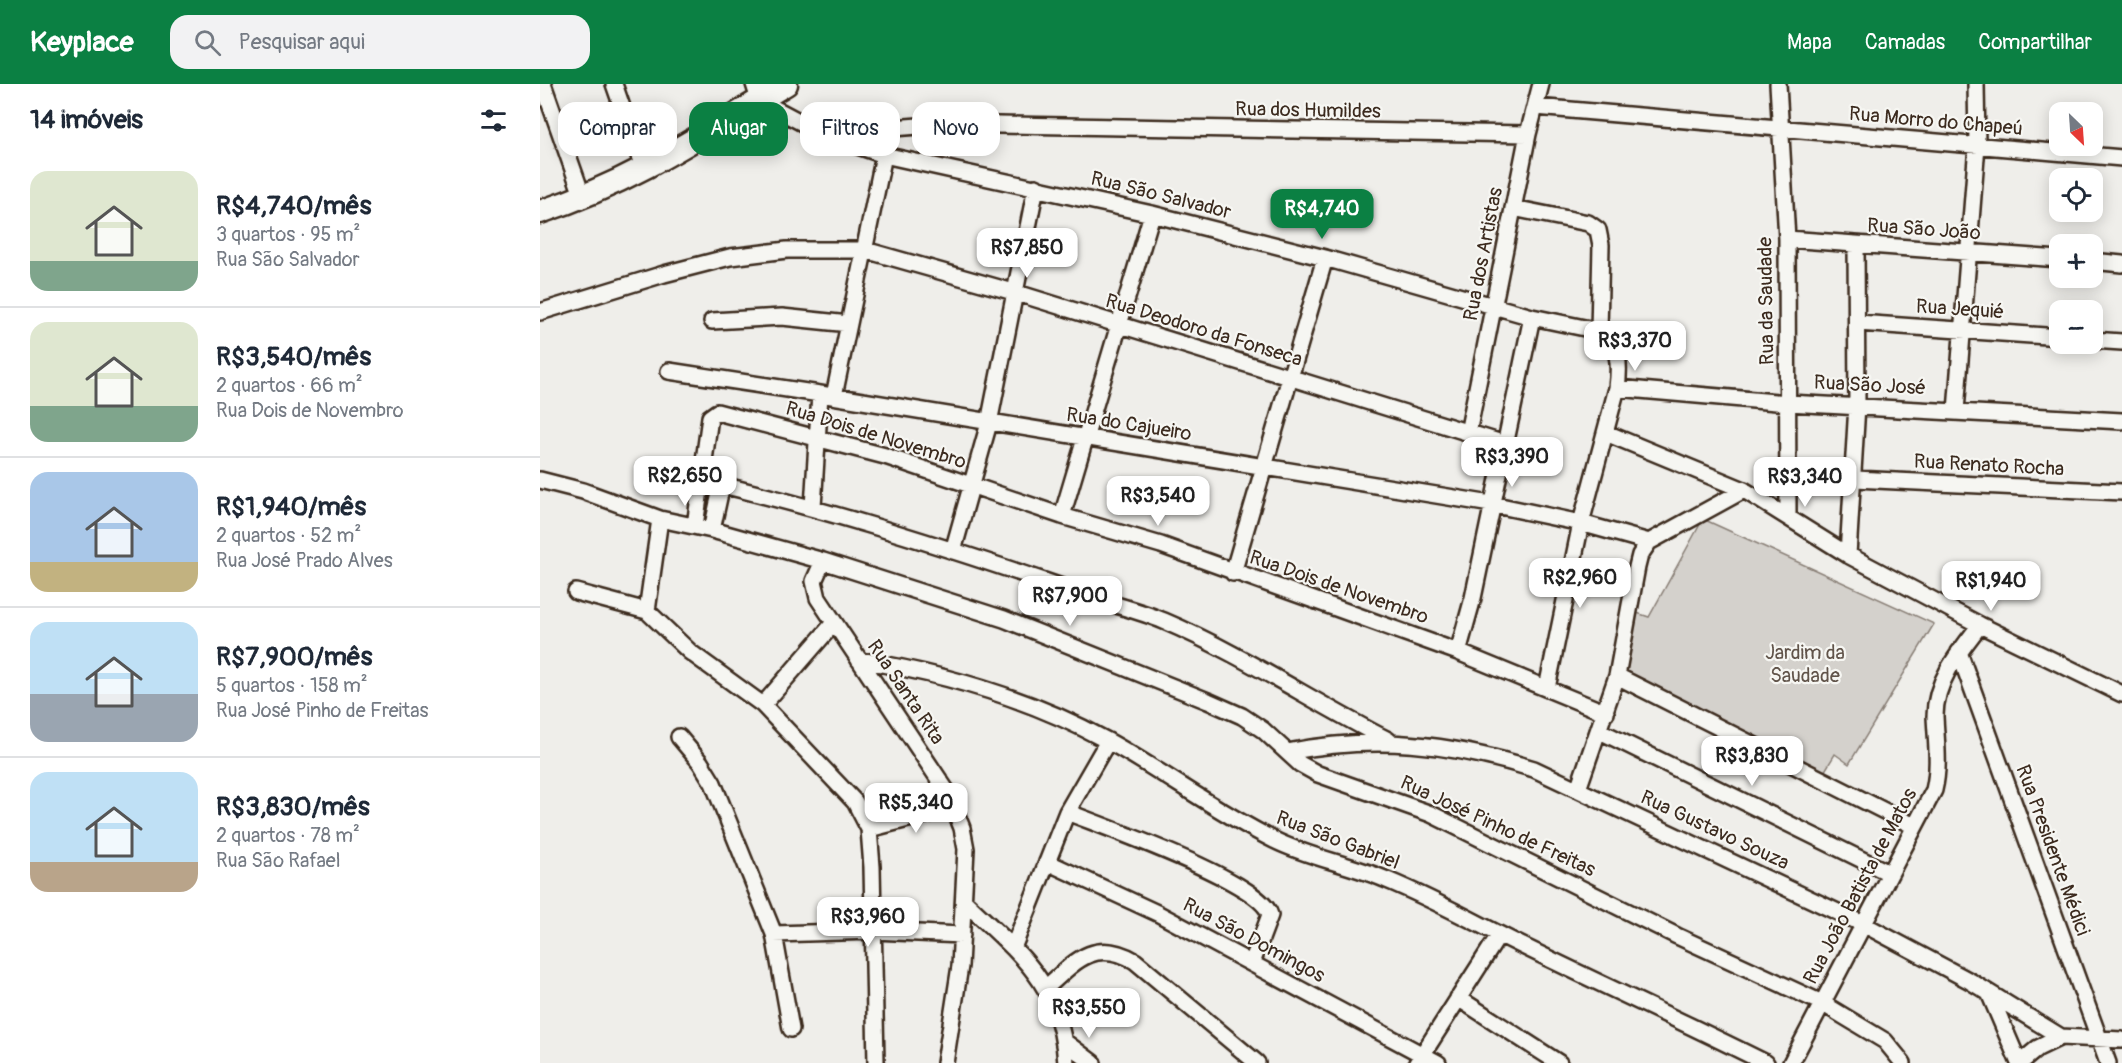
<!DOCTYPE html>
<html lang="pt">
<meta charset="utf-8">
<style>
:root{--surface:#fff;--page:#f2f2f3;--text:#1f2937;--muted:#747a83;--line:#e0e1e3;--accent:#0b8043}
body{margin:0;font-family:Pangolin,sans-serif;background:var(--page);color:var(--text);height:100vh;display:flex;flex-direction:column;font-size:22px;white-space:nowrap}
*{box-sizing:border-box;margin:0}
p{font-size:20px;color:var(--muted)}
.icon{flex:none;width:33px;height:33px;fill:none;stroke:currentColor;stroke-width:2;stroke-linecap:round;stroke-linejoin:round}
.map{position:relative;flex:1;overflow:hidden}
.panel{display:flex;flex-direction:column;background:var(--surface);width:540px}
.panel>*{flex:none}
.guide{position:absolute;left:18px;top:18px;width:570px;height:54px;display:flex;gap:12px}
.needle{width:39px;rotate:155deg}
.tools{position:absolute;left:1509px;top:18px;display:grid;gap:12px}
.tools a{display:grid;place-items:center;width:54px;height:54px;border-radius:12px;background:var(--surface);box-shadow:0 3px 15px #0003;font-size:30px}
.price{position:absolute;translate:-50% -51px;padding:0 14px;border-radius:12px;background:#fff;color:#222;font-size:20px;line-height:39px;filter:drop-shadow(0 2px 3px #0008)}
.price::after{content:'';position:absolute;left:50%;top:36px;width:18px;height:14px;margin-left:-9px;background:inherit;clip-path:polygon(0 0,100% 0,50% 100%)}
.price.selected{background:var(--accent);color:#fff}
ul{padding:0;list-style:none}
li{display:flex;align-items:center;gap:18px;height:150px;padding:0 30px}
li+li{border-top:2px solid var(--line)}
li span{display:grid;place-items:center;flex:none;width:168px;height:120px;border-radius:18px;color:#555}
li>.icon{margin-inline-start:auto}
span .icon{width:72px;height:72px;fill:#fffc;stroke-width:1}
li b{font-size:26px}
h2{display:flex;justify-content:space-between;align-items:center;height:72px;padding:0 30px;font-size:26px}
.pill{padding:0 21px;border-radius:18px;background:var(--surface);box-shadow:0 3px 15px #0003;font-size:21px;line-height:54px}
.pill.selected{background:var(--accent);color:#fff}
header{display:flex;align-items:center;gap:36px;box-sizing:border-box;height:84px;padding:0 30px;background:var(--accent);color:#fff}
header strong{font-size:28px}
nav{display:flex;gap:33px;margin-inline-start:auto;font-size:21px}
.search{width:420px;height:54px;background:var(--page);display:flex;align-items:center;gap:15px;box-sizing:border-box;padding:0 21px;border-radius:18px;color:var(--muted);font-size:22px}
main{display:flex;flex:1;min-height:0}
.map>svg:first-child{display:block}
</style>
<header>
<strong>Keyplace</strong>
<div class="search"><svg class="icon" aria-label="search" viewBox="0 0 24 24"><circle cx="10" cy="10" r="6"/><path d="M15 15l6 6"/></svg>Pesquisar aqui</div>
<nav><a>Mapa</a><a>Camadas</a><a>Compartilhar</a></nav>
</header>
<main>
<section class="panel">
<h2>14 imóveis<svg class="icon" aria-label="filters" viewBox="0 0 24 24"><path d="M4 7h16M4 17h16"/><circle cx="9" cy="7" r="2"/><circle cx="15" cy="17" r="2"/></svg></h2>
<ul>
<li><span style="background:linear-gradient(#dfe7d0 75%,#7fa58c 0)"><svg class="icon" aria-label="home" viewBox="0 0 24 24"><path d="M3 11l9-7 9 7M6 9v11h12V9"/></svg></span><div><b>R$4,740/mês</b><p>3 quartos · 95 m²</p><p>Rua São Salvador</p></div></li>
<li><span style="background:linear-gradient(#dfe7d0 70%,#7fa58c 0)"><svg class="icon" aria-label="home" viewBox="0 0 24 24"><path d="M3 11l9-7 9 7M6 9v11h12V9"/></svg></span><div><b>R$3,540/mês</b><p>2 quartos · 66 m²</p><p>Rua Dois de Novembro</p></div></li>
<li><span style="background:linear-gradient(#a9c7e8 75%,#c2b280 0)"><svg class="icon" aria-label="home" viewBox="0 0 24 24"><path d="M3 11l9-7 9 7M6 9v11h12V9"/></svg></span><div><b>R$1,940/mês</b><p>2 quartos · 52 m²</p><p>Rua José Prado Alves</p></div></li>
<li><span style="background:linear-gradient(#bfe0f5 60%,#9aa5b1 0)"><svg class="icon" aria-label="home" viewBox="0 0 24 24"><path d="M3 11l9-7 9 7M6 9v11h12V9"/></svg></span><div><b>R$7,900/mês</b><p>5 quartos · 158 m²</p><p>Rua José Pinho de Freitas</p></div></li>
<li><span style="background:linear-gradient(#bfe0f5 75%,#b9a48a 0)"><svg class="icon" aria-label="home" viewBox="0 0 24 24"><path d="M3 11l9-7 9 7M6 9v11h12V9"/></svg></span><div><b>R$3,830/mês</b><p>2 quartos · 78 m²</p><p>Rua São Rafael</p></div></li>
</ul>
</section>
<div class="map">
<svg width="1582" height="979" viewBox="0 0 1582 979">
<rect width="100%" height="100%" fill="#efeeea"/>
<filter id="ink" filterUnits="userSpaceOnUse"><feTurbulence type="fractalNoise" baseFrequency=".0167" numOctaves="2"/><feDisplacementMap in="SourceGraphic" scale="12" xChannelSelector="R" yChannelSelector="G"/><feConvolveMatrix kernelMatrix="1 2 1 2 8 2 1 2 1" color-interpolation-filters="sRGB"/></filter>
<g filter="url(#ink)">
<path fill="#d4d1cc" stroke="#887e75" stroke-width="1.5" d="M1163,435L1394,540L1309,680L1295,670L1283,690L1085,590L1094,528L1109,533Z"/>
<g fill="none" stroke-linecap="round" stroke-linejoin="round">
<defs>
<path id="street" d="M3,0L43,114
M74,0L104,86
M214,0L219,16L283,50L344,71L612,130L785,174L992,233L1059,247C1080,261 1080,280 1077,304L1041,439L1007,604
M1238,0L1247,155L1248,433
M996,23L1582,74
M298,55L340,45L404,40L988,50
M973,124L1048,139L1058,146L1061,161L1059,247
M1247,155L1520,175
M1552,177L1582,180
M0,228L124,190L190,173L247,166H325L477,209L965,360
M172,237L242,233L309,240
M1318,239L1520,253
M1552,256L1582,258
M129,287L280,310L951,420L1041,439L1109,458L1204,406
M1077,304L1248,319L1582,337
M294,312L344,71
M1416,327L1437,61L1436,0
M928,349L988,50L1001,0
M1066,349L1204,406L1308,471L1440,541L1582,610
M112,385C258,416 401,461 542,510C569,520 598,526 624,537C702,570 773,618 848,656
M1315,395L1582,408
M0,396L43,407L120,435L172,446L283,477L464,535L668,617L702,632L723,646L760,680L778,690L891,730L1137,852L1282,919L1345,957L1363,979
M273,423L280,310
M522,432L612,130
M155,442L170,333L177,328L345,372L522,432L621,461L918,568L1066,629
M172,446L182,400
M413,467L449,339L496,103
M1308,471L1317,321L1316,161
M283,477L274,497L278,514L408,709L422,744L426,765L420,882L405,979
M693,489L785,174
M36,508L107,527L150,568L223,621L315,718L329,745L332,783L336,979
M107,527L120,435
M918,568L933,514L992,233
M1419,568L1568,979
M319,576C406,590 489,614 566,656C623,687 675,727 734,756C770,774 810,780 847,796C896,816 943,843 991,866C1069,904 1148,940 1226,979
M1077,592L1374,742
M223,621L293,540
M1060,647L1349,789
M139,653L160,678L173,699L234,850L251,945
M747,668C835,651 909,659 994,685L1323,840L1430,897L1521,953L1582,956
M1038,705L1077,592L1097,483L1100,471L1109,458
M527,728C564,743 721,797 730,831L712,879
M329,745L415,723
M507,778L617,829L898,979
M425,818C479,870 521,898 526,979
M234,850L334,847L422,851
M473,864L527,728L568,657
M507,903C536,876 556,854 595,877L717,979
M1450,911L1479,979
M918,914L1019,979
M525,958L553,979
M877,979L959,851
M1251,979L1394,706C1400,681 1396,657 1395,632C1395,597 1419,568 1440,541
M1480,979L1498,964L1521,953"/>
<path id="secondary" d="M0,128C95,97 161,51 246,0"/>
</defs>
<use href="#street" stroke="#3b2a1e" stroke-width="20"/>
<use href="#secondary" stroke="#3b2a1e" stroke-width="27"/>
<use href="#street" stroke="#f6f6f2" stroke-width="15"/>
<use href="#secondary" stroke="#f6f6f2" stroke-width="22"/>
</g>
</g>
<g text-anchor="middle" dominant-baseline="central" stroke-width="4.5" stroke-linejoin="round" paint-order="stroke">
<g font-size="20" fill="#3b2a1e" stroke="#f6f6f2">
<text transform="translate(768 26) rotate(1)">Rua dos Humildes</text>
<text transform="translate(1396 37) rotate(5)">Rua Morro do Chapeú</text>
<text transform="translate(621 111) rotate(14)">Rua São Salvador</text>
<text transform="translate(1384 145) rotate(4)">Rua São João</text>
<text transform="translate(943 170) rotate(-79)">Rua dos Artistas</text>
<text transform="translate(1226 217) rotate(-91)">Rua da Saudade</text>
<text transform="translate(1420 225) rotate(4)">Rua Jequié</text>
<text transform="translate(664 246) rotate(17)">Rua Deodoro da Fonseca</text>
<text transform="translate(1330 301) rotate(3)">Rua São José</text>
<text transform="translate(589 340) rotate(9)">Rua do Cajueiro</text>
<text transform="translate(336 351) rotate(17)">Rua Dois de Novembro</text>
<text transform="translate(1449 381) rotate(3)">Rua Renato Rocha</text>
<text transform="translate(799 503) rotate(19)">Rua Dois de Novembro</text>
<text transform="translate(366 608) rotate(56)">Rua Santa Rita</text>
<text transform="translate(958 742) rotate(25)">Rua José Pinho de Freitas</text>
<text transform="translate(1175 746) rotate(25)">Rua Gustavo Souza</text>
<text transform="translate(798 756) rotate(21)">Rua São Gabriel</text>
<text transform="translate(1513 766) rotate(70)">Rua Presidente Médici</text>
<text transform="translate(1320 802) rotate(-62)">Rua João Batista de Matos</text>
<text transform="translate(714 856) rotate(28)">Rua São Domingos</text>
</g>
<g font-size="20" fill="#61544a" stroke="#f6f6f2">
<text x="1265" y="568">Jardim da<tspan x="1265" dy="23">Saudade</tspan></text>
</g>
</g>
</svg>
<div class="tools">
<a><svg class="needle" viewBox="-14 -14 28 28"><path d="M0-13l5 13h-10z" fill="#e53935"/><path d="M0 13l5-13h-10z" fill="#747a83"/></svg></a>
<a><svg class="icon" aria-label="locate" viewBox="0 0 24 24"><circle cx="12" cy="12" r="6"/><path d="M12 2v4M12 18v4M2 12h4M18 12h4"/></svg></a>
<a>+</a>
<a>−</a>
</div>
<b class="price selected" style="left:782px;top:156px">R$4,740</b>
<b class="price" style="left:487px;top:195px">R$7,850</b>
<b class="price" style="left:1095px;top:288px">R$3,370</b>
<b class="price" style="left:972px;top:404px">R$3,390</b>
<b class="price" style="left:145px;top:423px">R$2,650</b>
<b class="price" style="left:1265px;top:424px">R$3,340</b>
<b class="price" style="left:618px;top:443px">R$3,540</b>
<b class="price" style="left:1040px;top:525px">R$2,960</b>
<b class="price" style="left:1451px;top:528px">R$1,940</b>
<b class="price" style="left:530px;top:543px">R$7,900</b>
<b class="price" style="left:1212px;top:703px">R$3,830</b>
<b class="price" style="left:376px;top:750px">R$5,340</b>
<b class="price" style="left:328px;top:864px">R$3,960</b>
<b class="price" style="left:549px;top:955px">R$3,550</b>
<div class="guide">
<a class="pill">Comprar</a>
<a class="pill selected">Alugar</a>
<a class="pill">Filtros</a>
<a class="pill">Novo</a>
</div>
</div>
</main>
